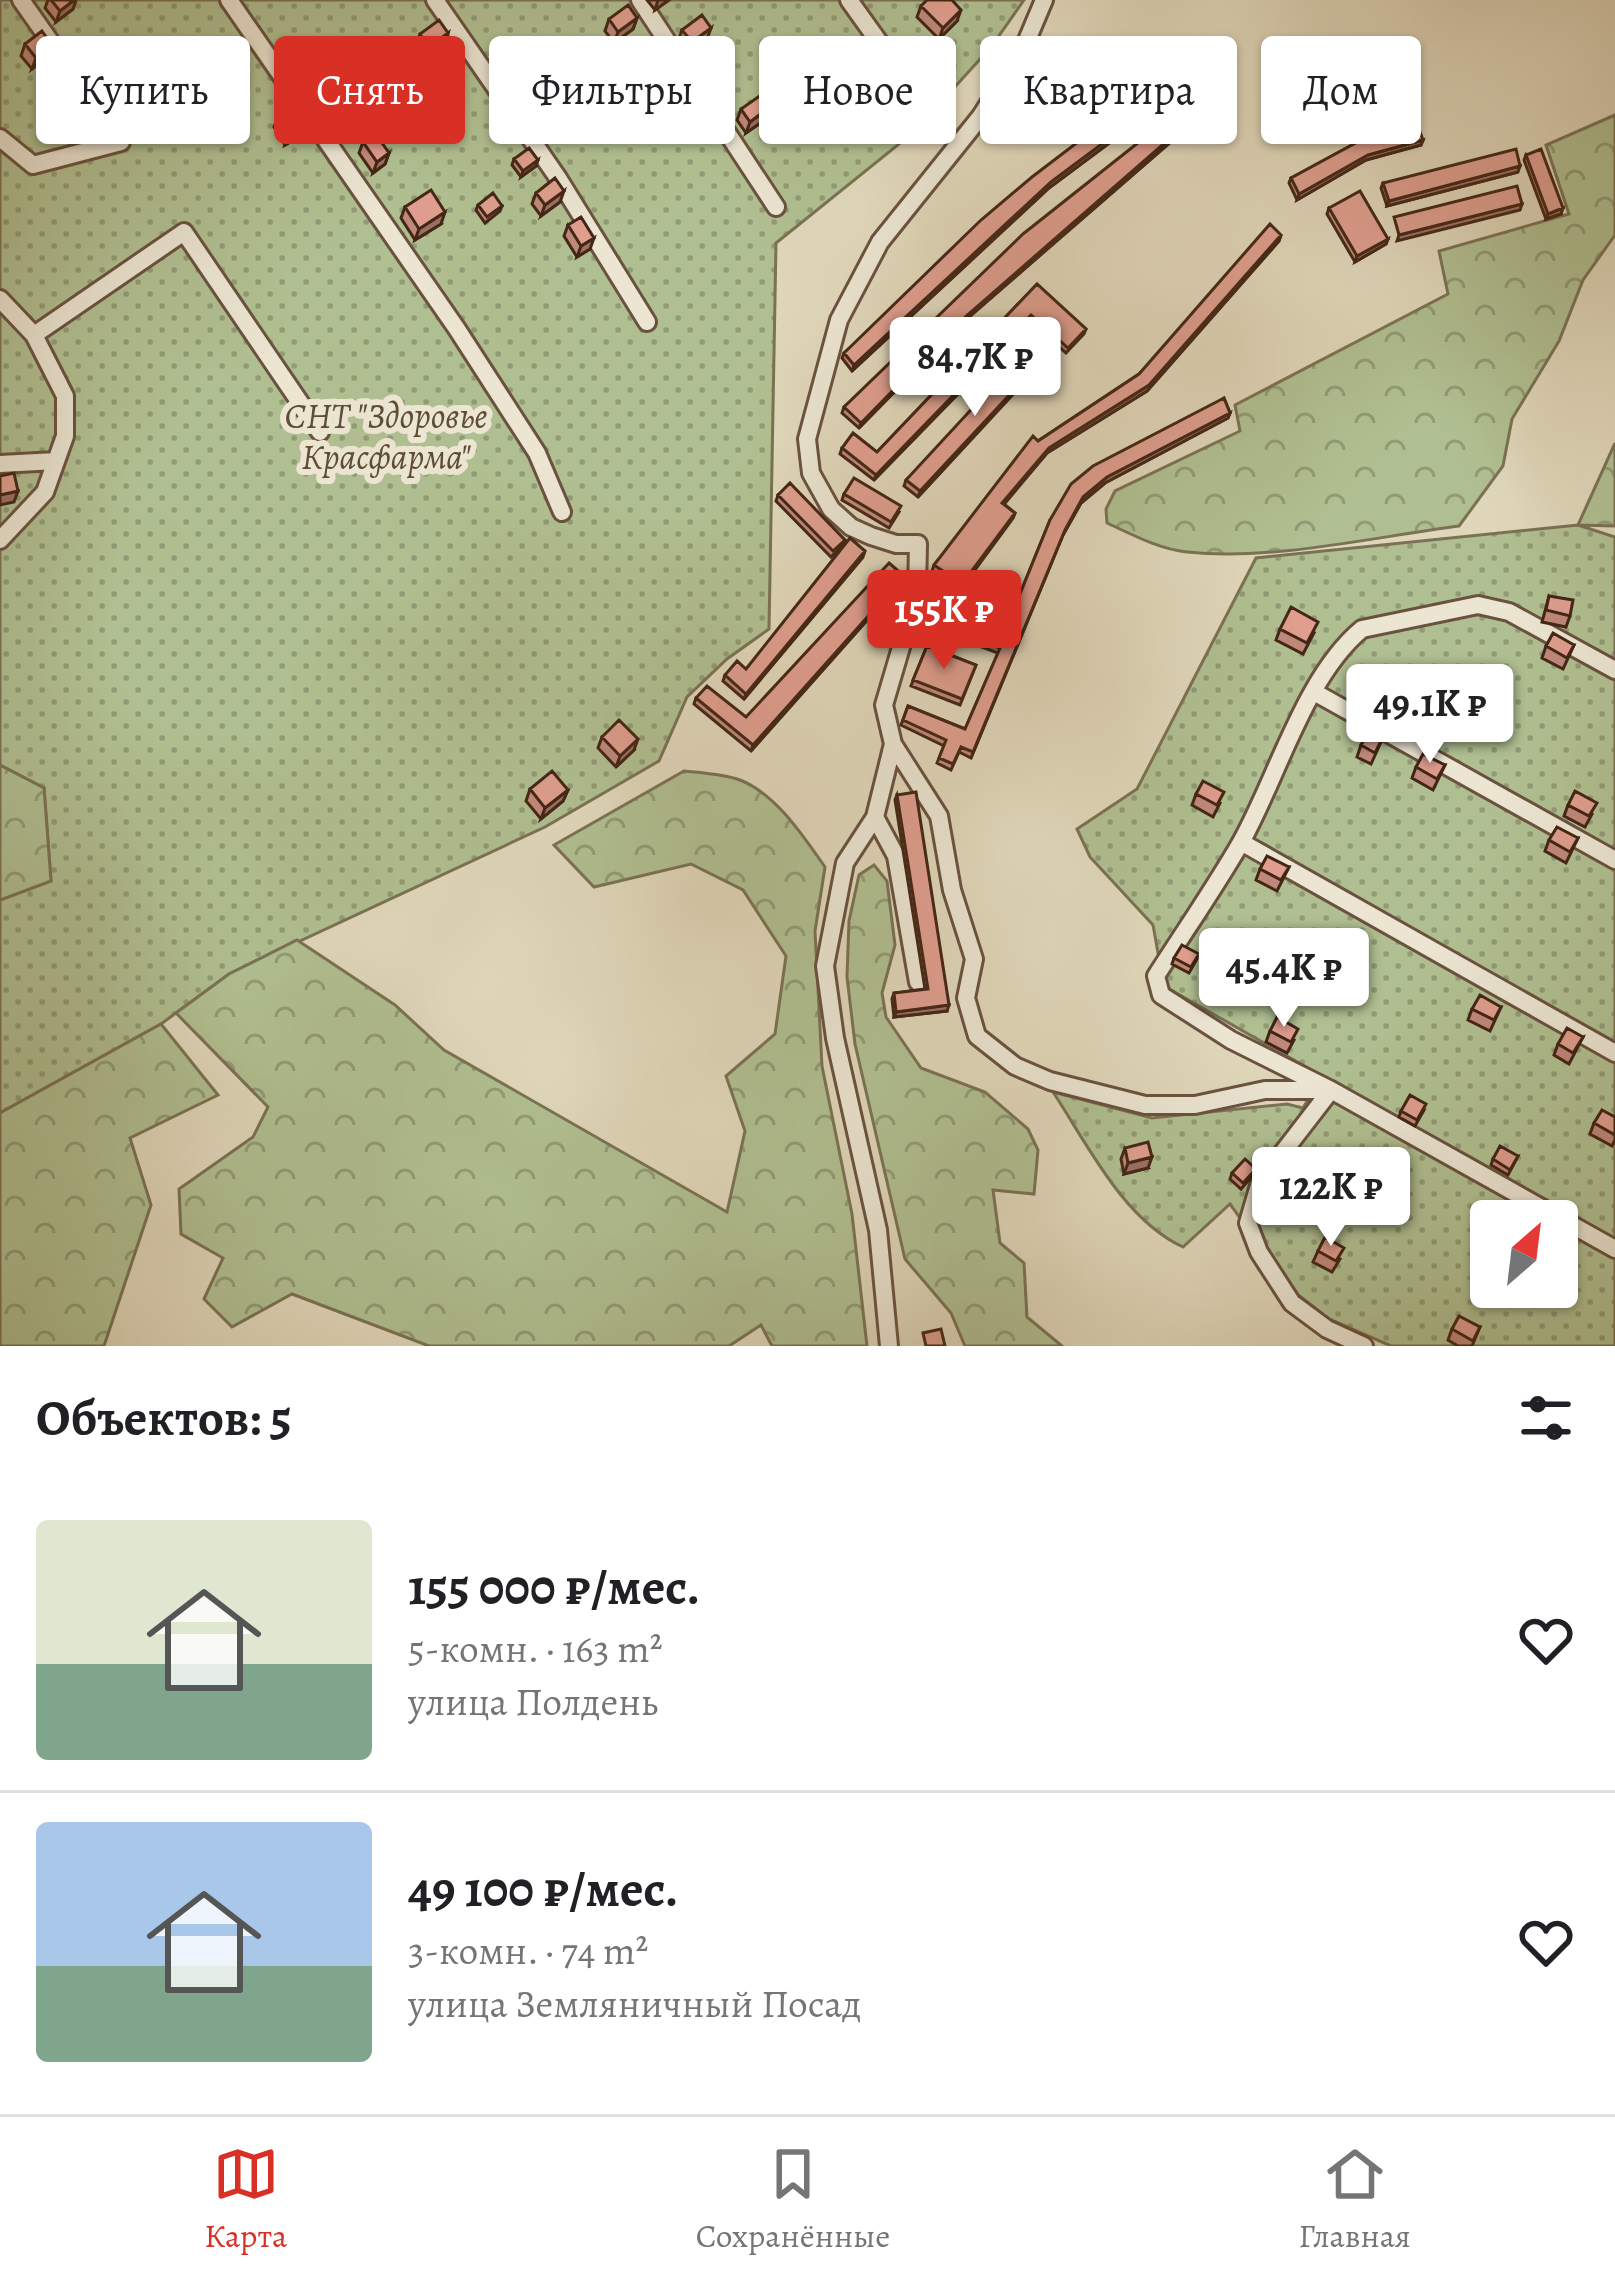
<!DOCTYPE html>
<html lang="ru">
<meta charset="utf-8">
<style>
:root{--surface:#fff;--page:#f6f6f6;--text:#202124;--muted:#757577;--line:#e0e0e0;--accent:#d93025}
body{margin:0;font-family:Alegreya,serif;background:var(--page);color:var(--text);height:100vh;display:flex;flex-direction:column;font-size:45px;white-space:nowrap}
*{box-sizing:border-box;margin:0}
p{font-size:39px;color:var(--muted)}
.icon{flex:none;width:66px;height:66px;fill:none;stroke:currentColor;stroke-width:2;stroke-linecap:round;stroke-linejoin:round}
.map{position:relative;height:1346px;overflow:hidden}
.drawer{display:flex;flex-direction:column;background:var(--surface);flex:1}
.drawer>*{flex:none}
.guide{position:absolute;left:36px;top:36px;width:1545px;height:108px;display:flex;gap:24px}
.needle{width:78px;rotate:28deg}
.tools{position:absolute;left:1470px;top:1200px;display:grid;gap:24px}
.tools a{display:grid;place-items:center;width:108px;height:108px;border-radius:12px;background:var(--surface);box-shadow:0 3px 9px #0004;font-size:60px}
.price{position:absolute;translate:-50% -102px;padding:0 27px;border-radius:12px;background:#fff;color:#222;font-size:39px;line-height:78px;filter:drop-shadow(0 3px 6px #0008)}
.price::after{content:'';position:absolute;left:50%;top:72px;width:36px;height:27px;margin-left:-18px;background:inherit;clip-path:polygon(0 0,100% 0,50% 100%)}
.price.on{background:var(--accent);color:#fff}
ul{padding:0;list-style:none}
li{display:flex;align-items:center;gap:36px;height:300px;padding:0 36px}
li+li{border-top:3px solid var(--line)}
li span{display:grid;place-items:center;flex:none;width:336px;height:240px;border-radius:12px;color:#555}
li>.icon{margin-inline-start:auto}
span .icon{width:144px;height:144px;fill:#fffc;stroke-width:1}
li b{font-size:51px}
h2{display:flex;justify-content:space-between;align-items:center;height:144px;padding:0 36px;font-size:51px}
.tag{padding:0 42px;border-radius:12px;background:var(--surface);box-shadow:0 3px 9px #0004;font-size:42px;line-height:108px}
.tag.on{background:var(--accent);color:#fff}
.dock{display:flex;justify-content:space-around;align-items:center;height:168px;border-top:3px solid var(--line);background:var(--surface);font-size:33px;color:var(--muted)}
.dock a{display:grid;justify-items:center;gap:6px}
.dock .on{color:var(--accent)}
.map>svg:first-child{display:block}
</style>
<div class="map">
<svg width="1615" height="1346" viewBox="0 0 1615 1346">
<defs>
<pattern id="grass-dots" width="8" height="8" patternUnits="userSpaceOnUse" patternTransform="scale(3)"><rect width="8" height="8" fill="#b0bf91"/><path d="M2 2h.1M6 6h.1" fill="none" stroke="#919b75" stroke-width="1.8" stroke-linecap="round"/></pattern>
<pattern id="forest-crowns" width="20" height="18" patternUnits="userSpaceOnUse" patternTransform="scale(3)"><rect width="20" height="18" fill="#b0bf91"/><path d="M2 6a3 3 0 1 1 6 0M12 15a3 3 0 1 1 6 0" fill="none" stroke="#919b75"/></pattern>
</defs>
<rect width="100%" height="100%" fill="#e0d7ba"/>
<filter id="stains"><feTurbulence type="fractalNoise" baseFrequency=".00167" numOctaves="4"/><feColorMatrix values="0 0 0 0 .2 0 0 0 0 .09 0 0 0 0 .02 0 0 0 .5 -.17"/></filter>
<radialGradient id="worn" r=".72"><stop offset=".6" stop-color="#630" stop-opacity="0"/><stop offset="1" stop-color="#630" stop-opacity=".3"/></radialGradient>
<path fill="url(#grass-dots)" stroke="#7a7254" stroke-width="3" fill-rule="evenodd" d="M0,0H1024L991,47L914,132L776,243L769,629L727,659L687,697L659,761L545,827L229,974L161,1024L0,1113V900L51,881L44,788L0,765Z
M1578,525L1615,537V1346H1391L1329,1319L1292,1290L1230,1204L1183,1247C1123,1219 1088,1145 1053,1092L1152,1118L1287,1104L1303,1108L1322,1076L1164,986L1153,925L1090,857L1077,829L1137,789L1256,558ZM1491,1221H1557V1287H1491Z"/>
<path fill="url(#forest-crowns)" stroke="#7a7254" stroke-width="3" d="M1615,115V235L1583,280L1559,341L1512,419L1503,466L1459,526C1373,537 1273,561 1187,552C1159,549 1133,535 1107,523L1106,509L1115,491L1240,431L1235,405L1448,294L1439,251L1569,214L1546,145Z
M1615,443V526L1578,525Z
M0,765L44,788L51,881L0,900Z
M684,771C702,773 723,774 740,780C776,794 804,837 825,867L815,931L822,1066L852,1214L867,1346H772L761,1325L729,1346H429L292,1294L232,1327L204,1299L223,1258L181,1234L179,1189L253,1137L268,1107L176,1013L229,974L297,940L395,1005L444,1050L727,1212L745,1131L726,1076L775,1034L786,956L743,890L691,864L594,887L554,845Z
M874,865L887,881L895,945L882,993L886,1017L921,1068L985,1092L1028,1129L1038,1150L1034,1194L993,1190L1000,1243L1024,1263L1027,1317L1062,1346H965L951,1313L905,1259L855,1044L847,977L849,921L859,875Z
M161,1024L218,1095L130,1138L151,1205L104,1346H0V1113Z"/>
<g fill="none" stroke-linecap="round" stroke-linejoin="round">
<defs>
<path id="minor" d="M229,0L457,329L537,453L562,512
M435,0L558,178L647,322
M640,0L776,207
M849,0L894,63
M1044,0L1025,45L981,116L880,242L839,320L807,439L811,473L831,509L851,527L871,536L896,544H918L917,593L884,705L893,744L939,816L952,890L974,959L966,998L977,1036L1015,1066L1050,1081L1145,1105H1195L1265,1090H1331
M0,138L33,165L121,142L21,0
M0,299L34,335L65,396V436L45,492L0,540
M34,335L184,232L320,432
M0,464L56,461
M1615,670L1509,612L1478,605L1362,629C1304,677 1277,779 1240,844C1214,889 1184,932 1156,976L1161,995L1231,1040L1331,1090L1615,1249
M1314,692L1615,860
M875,817L896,856L918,982
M1241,842L1615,1053
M1331,1090L1260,1182L1248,1223L1259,1252L1292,1303L1327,1329L1364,1346
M889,1346L878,1230L835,1038L825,966L845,863L875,817L893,744"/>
</defs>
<use href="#minor" stroke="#6a523f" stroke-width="22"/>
<use href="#minor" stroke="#ebe5d2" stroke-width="16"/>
</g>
<path fill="#c0887a" stroke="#432616" stroke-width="3" d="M48,0H76L73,9L56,22L45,8Z
M647,0H669L655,10Z
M921,6L957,21L939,39L917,17Z
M637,18L633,29L614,43L605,31L609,19Z
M682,30L707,39L688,53L678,41Z
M448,33L444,44L425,58L416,46L420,34Z
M25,44L48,56L32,69L21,56Z
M217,89L245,90L241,101L224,114L213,100Z
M861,89L889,109L872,121L857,100Z
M524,94L562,107L558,118L539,132L520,105Z
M1151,105L1179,119L1168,127L1173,140L962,323L859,428L842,413L844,407L1159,126L1148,114L1049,188L852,371L842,358L844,353Z
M770,107L766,119L746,133L737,120L741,109Z
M278,116L300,136L285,145L274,127Z
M1423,140L1421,145L1366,160L1297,200L1289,183L1291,178Z
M363,142L389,153L385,164L373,173L359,153Z
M1526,155L1561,214L1546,219L1524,160Z
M514,159L536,166L521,177L512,165Z
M1518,172L1387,206L1381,188L1383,183Z
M536,193L560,202L541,216L532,204Z
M478,205L502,206L500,211L485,223L476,210Z
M405,207L441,224L415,240L401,218Z
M1329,208L1388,239L1386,244L1355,262L1327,214Z
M568,225L590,249L577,257L564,236Z
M1281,235L1279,241L1147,391L1047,453L1004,504L1015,513L1013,518L960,590L932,571L934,565L1038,441L1139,374Z
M1037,284L1086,329L1084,334L1066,353L1029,321L874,480L840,454L842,448L877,452Z
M1040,365L918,497L904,486L906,480Z
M1224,398L1230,413L1228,418L1105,483L1081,503L1063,535L971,758L959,752L951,770L937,763L944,746L901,725L908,706L965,729L998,653L926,626L933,603L1005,631L1050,520Z
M844,494L899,512L889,528L842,500Z
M778,495L845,540L843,545L831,557L776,501Z
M863,557L744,699L723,681L725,675L746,669Z
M904,576L902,581L751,751L694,704L696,698L746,717Z
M1549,596L1570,616L1566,627L1542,622Z
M1280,629L1314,633L1303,654L1276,640Z
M1574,645L1563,669L1542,658L1546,646Z
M927,646L976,665L960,705L911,686Z
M1386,731L1371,764L1357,757L1361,745Z
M602,737L634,750L616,767L598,748Z
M1445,765L1433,790L1412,778L1416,767Z
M530,789L568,790L563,801L541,819L526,801Z
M1196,794L1220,803L1213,817L1192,805Z
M897,795L947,1011L894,1017L892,999L894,993L925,989L895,800Z
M1568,805L1592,814L1585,827L1564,816Z
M1578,838L1566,863L1545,851L1549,840Z
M1289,867L1277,891L1256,880L1260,869Z
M1174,958L1197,959L1189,973L1172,964Z
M1501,1007L1490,1031L1468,1020L1472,1009Z
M1270,1031L1294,1040L1287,1053L1266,1042Z
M1583,1037L1569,1064L1554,1055L1558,1044Z
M1424,1110L1415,1126L1399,1117L1401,1111Z
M1615,1117V1140L1612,1146L1590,1134L1594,1123Z
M1125,1148L1148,1168L1124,1174L1121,1159Z
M1518,1156L1508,1175L1491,1165L1493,1159Z
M1256,1169L1254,1174L1241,1189L1230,1179L1232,1173Z
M1375,1190L1404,1191L1392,1213L1371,1201Z
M1318,1251L1340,1259L1332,1272L1313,1262Z
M1480,1327L1472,1346H1458L1448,1340L1452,1329Z"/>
<path fill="#9c6f63" stroke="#432616" stroke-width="3" d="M74,0H76L73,9L56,22L60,11Z
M658,0H669L655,10Z
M961,10L957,21L939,39L943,28Z
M637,18L633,29L614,43L618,32Z
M711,28L707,39L688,53L692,42Z
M448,33L444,44L425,58L429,47Z
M52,45L48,56L32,69L36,58Z
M245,90L241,101L224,114L228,103Z
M893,98L889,109L872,121L876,110Z
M562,107L558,118L539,132L543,121Z
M770,107L766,119L746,133L750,122Z
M1150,108L1148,114L1049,188L852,371L854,365L1051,182Z
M304,125L300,136L285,145L289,134Z
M1175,134L1173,140L962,323L859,428L861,423L964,318Z
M1423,140L1421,145L1366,160L1297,200L1299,194L1368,155Z
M389,153L385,164L373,173L377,162Z
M538,160L536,166L521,177L523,171Z
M1520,166L1518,172L1387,206L1389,201Z
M564,191L560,202L541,216L545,205Z
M1522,204L1520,210L1397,241L1399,235Z
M1563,208L1561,214L1546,219L1548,214Z
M445,212L441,224L415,240L419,229Z
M1281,235L1279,241L1147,391L1047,453L1000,509L1002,503L1049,448L1149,385Z
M594,238L590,249L577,257L581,246Z
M1388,239L1386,244L1355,262L1357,256Z
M1031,315L1029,321L874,480L876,475Z
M1042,360L1040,365L918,497L920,491Z
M1230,413L1228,418L1105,483L1081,503L1063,535L971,758L1065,530L1083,497L1107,477Z
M18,491L14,502L0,505V495Z
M1015,513L1013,518L960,590L962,584Z
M865,551L863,557L744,699L746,694Z
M904,576L902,581L751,751L753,745Z
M638,739L634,750L616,767L620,756Z
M568,790L563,801L541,819L545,808Z
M949,1005L947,1011L894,1017L896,1012Z
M1152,1157L1148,1168L1124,1174L1128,1163Z"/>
<path fill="#df9e8e" stroke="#432616" stroke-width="3" d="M51,0H74L60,11Z
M927,0H952L961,10L943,28L921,6Z
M628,5L637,18L618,32L609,19Z
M702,15L711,28L692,42L682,30Z
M439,20L448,33L429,47L420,34Z
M42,31L52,45L36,58L25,44Z
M234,76L245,90L228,103L217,89Z
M878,77L893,98L876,110L861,89Z
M543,80L562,107L543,121L524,94Z
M1142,93L1151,105L1167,93L1181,114L1166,124L1175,134L964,318L861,423L844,407L1023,234L1163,123L1150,108L1051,182L854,365L844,353L981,220L1032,177Z
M761,95L770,107L750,122L741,109Z
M293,106L304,125L289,134L278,116Z
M1417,124L1423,140L1368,155L1299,194L1291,178L1363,139Z
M375,133L389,153L377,162L363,142Z
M529,148L538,160L523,171L514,159Z
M1516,149L1520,166L1389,201L1383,183Z
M1541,149L1563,208L1548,214L1526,155Z
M555,178L564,191L545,205L536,193Z
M1517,186L1522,204L1399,235L1394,217Z
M431,190L445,212L419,229L405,207Z
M1360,191L1388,239L1357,256L1329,208Z
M493,193L502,206L487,217L478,205Z
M581,217L594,238L581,246L568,225Z
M1270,224L1281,235L1149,385L1049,448L1002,503L1015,513L962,584L934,565L1033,436L1038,441L1139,374Z
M1037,284L1086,329L1068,348L1031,315L876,475L842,448L853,433L877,452Z
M1029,347L1042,360L920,491L906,480Z
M1224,398L1230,413L1107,477L1083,497L1065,530L973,752L961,747L953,764L939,758L946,740L903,720L908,706L965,729L1000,648L928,621L933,603L1005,631L1050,520L1071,484L1093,466Z
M14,473L18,491L0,495V476Z
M854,478L901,506L891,522L844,494Z
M790,483L845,540L833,551L778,495Z
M850,538L865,551L746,694L725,675L737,661L746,669Z
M889,563L904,576L753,745L696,698L707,686L746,717Z
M1549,596L1573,600L1570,616L1546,610Z
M1291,607L1318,622L1307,643L1280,629Z
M1553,633L1574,645L1567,658L1546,646Z
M927,646L976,665L962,699L913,680Z
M619,720L638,739L620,756L602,737Z
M1373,724L1386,731L1375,753L1361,745Z
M1423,754L1445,765L1437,779L1416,767Z
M552,771L568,790L545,808L530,789Z
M1203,781L1224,792L1217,805L1196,794Z
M1575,791L1597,803L1589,816L1568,805Z
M916,792L949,1005L896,1012L894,993L928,989L897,795Z
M1557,827L1578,838L1570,852L1549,840Z
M1267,856L1289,867L1281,880L1260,869Z
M1182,945L1199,954L1191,967L1174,958Z
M1480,995L1501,1007L1494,1020L1472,1009Z
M1277,1017L1298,1029L1291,1042L1270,1031Z
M1567,1028L1583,1037L1573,1053L1558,1044Z
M1410,1095L1426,1104L1417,1120L1401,1111Z
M1602,1110L1615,1117V1135L1594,1123Z
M1148,1142L1152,1157L1128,1163L1125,1148Z
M1500,1146L1518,1156L1510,1170L1493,1159Z
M1245,1159L1256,1169L1243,1183L1232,1173Z
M1387,1168L1408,1180L1396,1202L1375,1190Z
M1325,1237L1344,1248L1336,1261L1318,1251Z
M1459,1316L1480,1327L1473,1341L1452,1329Z
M941,1329L945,1346H926L923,1333Z"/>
<g text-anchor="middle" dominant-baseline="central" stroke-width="12" stroke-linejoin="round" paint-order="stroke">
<g font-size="36" font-style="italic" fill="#5e4c35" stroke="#ebe5d2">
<text x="386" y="415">СНТ "Здоровье<tspan x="386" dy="41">Красфарма"</tspan></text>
</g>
</g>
<rect width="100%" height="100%" filter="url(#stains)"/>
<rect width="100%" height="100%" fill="url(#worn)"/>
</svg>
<div class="tools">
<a><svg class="needle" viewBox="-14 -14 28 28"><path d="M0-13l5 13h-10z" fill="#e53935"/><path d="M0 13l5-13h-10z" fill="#757577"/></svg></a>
</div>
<b class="price" style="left:975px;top:419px">84.7K ₽</b>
<b class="price on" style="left:944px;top:672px">155K ₽</b>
<b class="price" style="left:1430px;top:766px">49.1K ₽</b>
<b class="price" style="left:1284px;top:1030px">45.4K ₽</b>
<b class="price" style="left:1331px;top:1249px">122K ₽</b>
<div class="guide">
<a class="tag">Купить</a>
<a class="tag on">Снять</a>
<a class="tag">Фильтры</a>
<a class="tag">Новое</a>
<a class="tag">Квартира</a>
<a class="tag">Дом</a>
</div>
</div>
<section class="drawer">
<h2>Объектов: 5<svg class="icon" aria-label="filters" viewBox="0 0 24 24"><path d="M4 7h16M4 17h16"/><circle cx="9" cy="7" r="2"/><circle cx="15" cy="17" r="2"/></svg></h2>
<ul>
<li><span style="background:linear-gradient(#dfe7d0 60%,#7fa58c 0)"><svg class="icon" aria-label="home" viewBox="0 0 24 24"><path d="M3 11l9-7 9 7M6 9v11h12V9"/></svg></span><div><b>155 000 ₽/мес.</b><p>5-комн. · 163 m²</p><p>улица Полдень</p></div><svg class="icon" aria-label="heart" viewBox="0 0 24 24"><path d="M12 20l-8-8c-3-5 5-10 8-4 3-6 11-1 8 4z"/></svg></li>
<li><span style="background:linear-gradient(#a9c7e8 60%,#7fa58c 0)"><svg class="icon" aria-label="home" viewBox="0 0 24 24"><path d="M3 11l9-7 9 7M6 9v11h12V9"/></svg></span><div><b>49 100 ₽/мес.</b><p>3-комн. · 74 m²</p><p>улица Земляничный Посад</p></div><svg class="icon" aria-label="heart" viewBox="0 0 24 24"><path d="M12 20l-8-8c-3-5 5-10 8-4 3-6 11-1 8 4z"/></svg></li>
</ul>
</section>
<nav class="dock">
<a class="on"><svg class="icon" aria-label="map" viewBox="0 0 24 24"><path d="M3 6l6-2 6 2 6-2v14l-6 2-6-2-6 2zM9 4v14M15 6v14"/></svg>Карта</a>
<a><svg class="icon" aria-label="saved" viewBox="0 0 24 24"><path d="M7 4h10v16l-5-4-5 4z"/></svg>Сохранённые</a>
<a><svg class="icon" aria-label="home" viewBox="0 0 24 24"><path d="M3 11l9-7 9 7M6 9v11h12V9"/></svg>Главная</a>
</nav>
